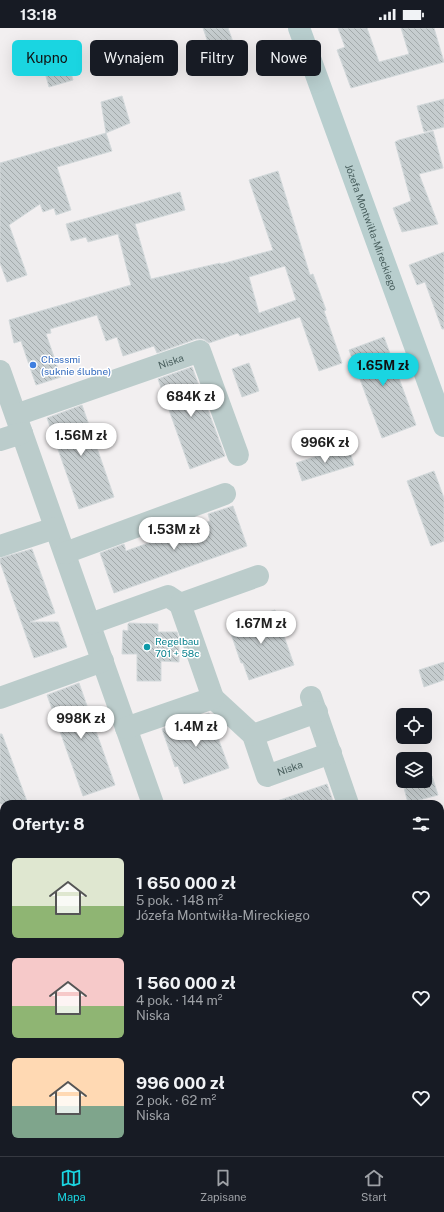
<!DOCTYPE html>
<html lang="pl">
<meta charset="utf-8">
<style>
:root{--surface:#171b24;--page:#20242c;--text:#f1f3f6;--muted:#9ea1a6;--line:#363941;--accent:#1ad5e1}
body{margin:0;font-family:"Public Sans",sans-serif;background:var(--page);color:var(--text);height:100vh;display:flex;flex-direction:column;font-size:15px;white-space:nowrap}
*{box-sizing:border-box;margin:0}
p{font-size:13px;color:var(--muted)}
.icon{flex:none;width:22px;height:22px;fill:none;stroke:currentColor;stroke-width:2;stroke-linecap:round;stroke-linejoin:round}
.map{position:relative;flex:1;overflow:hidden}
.sheet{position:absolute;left:0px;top:772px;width:444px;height:356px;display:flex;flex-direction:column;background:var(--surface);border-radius:12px 12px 0 0;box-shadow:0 4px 16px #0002}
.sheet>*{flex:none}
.guide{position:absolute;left:12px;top:12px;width:420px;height:36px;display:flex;gap:8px}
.buttons{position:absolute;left:396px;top:680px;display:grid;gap:8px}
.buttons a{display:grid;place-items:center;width:36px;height:36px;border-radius:6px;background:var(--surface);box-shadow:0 4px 16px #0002;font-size:20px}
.price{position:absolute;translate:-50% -34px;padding:0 9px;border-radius:14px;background:#fff;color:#222;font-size:13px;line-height:26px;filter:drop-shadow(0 1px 2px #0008)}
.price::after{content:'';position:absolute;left:50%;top:24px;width:12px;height:9px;margin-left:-6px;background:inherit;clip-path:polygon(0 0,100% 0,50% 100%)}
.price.on{background:var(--accent);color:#111}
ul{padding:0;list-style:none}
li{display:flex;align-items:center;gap:12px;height:100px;padding:0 12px}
li span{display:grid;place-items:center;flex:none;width:112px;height:80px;border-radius:6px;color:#555}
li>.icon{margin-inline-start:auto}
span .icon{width:48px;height:48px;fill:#fffc;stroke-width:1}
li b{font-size:17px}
h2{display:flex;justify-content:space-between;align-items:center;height:48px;padding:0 12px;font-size:17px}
.tag{padding:0 14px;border-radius:6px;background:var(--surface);box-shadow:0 4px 16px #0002;font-size:14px;line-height:36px}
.tag.on{background:var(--accent);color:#111}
.status{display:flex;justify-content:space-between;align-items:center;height:28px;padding:0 20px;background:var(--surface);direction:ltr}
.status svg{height:11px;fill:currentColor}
.tabs{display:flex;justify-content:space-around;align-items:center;height:56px;border-top:1px solid var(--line);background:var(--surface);font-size:11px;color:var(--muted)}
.tabs a{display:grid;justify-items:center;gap:2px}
.tabs .on{color:var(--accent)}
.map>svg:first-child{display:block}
</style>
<div class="status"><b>13:18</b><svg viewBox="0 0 49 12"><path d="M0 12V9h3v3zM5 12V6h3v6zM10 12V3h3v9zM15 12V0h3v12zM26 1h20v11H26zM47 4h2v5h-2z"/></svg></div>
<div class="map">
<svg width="444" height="1128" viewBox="0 0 444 1128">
<defs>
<pattern id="building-back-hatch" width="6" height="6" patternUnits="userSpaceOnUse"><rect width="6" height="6" fill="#c6cdcf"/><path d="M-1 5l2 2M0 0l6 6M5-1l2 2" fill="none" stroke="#a3aaab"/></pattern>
</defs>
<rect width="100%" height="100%" fill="#f2eff0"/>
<path fill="url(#building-back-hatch)" stroke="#d3d9db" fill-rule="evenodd" d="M203,0H228L238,28L215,35Z
M338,0H367L379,34L409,26L401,0H434L444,34L351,60L337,22L345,19Z
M68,34L73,52L49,59L44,41Z
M122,68L130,95L106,105L101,74Z
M444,71V99L424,104L417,78Z
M433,103L443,140L419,146L438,196L402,204L393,180L411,173L395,114L399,112Z
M106,105L112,123L57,139L71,182L56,187L54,180L43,184L40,176L9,197L27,247L7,254L0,235V135Z
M278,143L310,247L313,246L326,282L324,283L342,335L319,343L300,289L240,308L238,305L209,315L203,311H196L157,325L154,318L123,328L117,309L106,313L97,287L50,301L51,305L46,306L61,349L36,357L21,313L14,315L9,292L131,257L118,206L88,214L86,209L71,213L66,196L180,164L185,182L135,196L151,251L220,235L221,236L273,222L249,152ZM285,238L296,272L259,285L249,249Z
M444,224V301H442L425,254L417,257L409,237Z
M384,309L416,397L382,410L349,322Z
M249,335L259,363L242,369L232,341Z
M192,339L225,428L190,441L158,351Z
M82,377L114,469L79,481L47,390Z
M348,418L354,437L302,453L296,435Z
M434,443L444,470V513L431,518L407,453Z
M233,478L247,518L114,565L100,525L124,516L126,523L210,493L208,486Z
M32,521L55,585L30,594H58L67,619L34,630L0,534V530Z
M275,582L294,637L249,652L243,635H241L228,597Z
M129,595L158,596V604H177L179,611V634L161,633V653H137V626H122L123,602L128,603V596Z
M444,634V652L424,659L419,642Z
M79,655L115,757L83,768L47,667Z
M209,685L229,740L184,756L178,738L175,739L162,701Z
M0,706H2L28,776H0Z
M432,748L438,767L408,775L403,756L413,753H425V750Z
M327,756L334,776H277V773Z"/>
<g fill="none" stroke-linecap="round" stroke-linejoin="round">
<g stroke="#bbcccb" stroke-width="22">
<path d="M0,343L153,776"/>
<path id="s1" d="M16,387L200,323L238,427"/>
<path d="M0,412L22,405"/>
<path d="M0,518L55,500"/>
<path d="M65,525L225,466"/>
<path d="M90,596L168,568L180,576L258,548"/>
<path d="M311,669L348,776"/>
<path d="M0,670L103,633"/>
<path id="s2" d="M213,670L253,707L267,748L331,725"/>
<path d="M126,700L213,670L180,576"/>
<path d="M253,707L317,684"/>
<path d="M0,972L4,971"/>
<path d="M440,997L444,996"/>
<path d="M276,1124L277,1128"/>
<path d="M28,1128L39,1124"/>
</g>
<path stroke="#b8cece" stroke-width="22" id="s3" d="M299,0L444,398"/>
</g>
<circle fill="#3f7fe0" stroke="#fff" stroke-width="1.5" cx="33" cy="337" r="4"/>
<circle fill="#0f9aa8" stroke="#fff" stroke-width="1.5" cx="147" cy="619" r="4"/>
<g text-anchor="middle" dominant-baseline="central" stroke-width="3" stroke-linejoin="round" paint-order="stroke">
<g font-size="10" fill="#475d5c" stroke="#fff">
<text stroke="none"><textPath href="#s3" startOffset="212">Józefa Montwiłła-Mireckiego</textPath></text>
<text stroke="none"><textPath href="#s1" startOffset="164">Niska</textPath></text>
<text stroke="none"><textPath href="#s2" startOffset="122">Niska</textPath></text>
</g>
<g font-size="10" fill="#366cbe" stroke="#fff" text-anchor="start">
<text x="41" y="331">Chassmi<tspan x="41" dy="12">(suknie ślubne)</tspan></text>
</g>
<g font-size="10" fill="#0d838f" stroke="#fff" text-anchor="start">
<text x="155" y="613">Regelbau<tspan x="155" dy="12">701 + 58c</tspan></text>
</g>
</g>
</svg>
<div class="buttons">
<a><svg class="icon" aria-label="locate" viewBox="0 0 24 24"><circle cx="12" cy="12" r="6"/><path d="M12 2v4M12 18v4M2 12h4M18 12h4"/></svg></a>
<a><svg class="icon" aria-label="layers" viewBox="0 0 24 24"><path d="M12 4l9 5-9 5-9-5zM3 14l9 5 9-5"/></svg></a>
</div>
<b class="price on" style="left:383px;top:359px">1.65M zł</b>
<b class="price" style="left:191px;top:390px">684K zł</b>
<b class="price" style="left:81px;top:429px">1.56M zł</b>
<b class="price" style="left:325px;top:436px">996K zł</b>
<b class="price" style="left:174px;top:523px">1.53M zł</b>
<b class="price" style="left:261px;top:617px">1.67M zł</b>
<b class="price" style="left:81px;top:712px">998K zł</b>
<b class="price" style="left:196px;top:720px">1.4M zł</b>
<div class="guide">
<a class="tag on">Kupno</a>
<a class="tag">Wynajem</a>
<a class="tag">Filtry</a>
<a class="tag">Nowe</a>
</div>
<section class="sheet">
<h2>Oferty: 8<svg class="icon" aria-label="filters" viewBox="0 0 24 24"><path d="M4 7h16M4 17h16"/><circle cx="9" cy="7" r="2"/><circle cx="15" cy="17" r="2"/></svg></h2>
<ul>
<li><span style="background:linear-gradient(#dfe7d0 60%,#8fb573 0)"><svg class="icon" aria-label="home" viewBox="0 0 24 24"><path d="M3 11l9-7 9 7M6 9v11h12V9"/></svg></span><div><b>1 650 000 zł</b><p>5 pok. · 148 m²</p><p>Józefa Montwiłła-Mireckiego</p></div><svg class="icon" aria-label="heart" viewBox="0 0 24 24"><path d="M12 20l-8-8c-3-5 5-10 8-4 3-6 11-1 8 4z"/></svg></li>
<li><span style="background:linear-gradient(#f6c9c9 60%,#8fb573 0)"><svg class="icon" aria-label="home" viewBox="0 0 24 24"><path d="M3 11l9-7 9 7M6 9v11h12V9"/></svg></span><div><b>1 560 000 zł</b><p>4 pok. · 144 m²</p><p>Niska</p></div><svg class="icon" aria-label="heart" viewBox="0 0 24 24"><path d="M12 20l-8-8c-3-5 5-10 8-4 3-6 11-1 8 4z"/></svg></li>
<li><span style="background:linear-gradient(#ffd9b3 60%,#7fa58c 0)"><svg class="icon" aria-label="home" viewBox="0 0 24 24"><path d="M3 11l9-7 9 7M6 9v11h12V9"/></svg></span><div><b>996 000 zł</b><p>2 pok. · 62 m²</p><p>Niska</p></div><svg class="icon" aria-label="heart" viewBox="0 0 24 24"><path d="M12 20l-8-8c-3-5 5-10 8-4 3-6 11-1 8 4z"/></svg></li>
</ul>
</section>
</div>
<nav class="tabs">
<a class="on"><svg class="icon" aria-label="map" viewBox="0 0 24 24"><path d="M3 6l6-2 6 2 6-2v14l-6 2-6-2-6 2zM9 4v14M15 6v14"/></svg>Mapa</a>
<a><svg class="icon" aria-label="saved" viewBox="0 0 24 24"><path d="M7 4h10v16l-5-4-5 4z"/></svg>Zapisane</a>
<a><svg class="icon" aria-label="home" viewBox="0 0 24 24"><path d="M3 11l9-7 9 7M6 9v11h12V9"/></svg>Start</a>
</nav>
